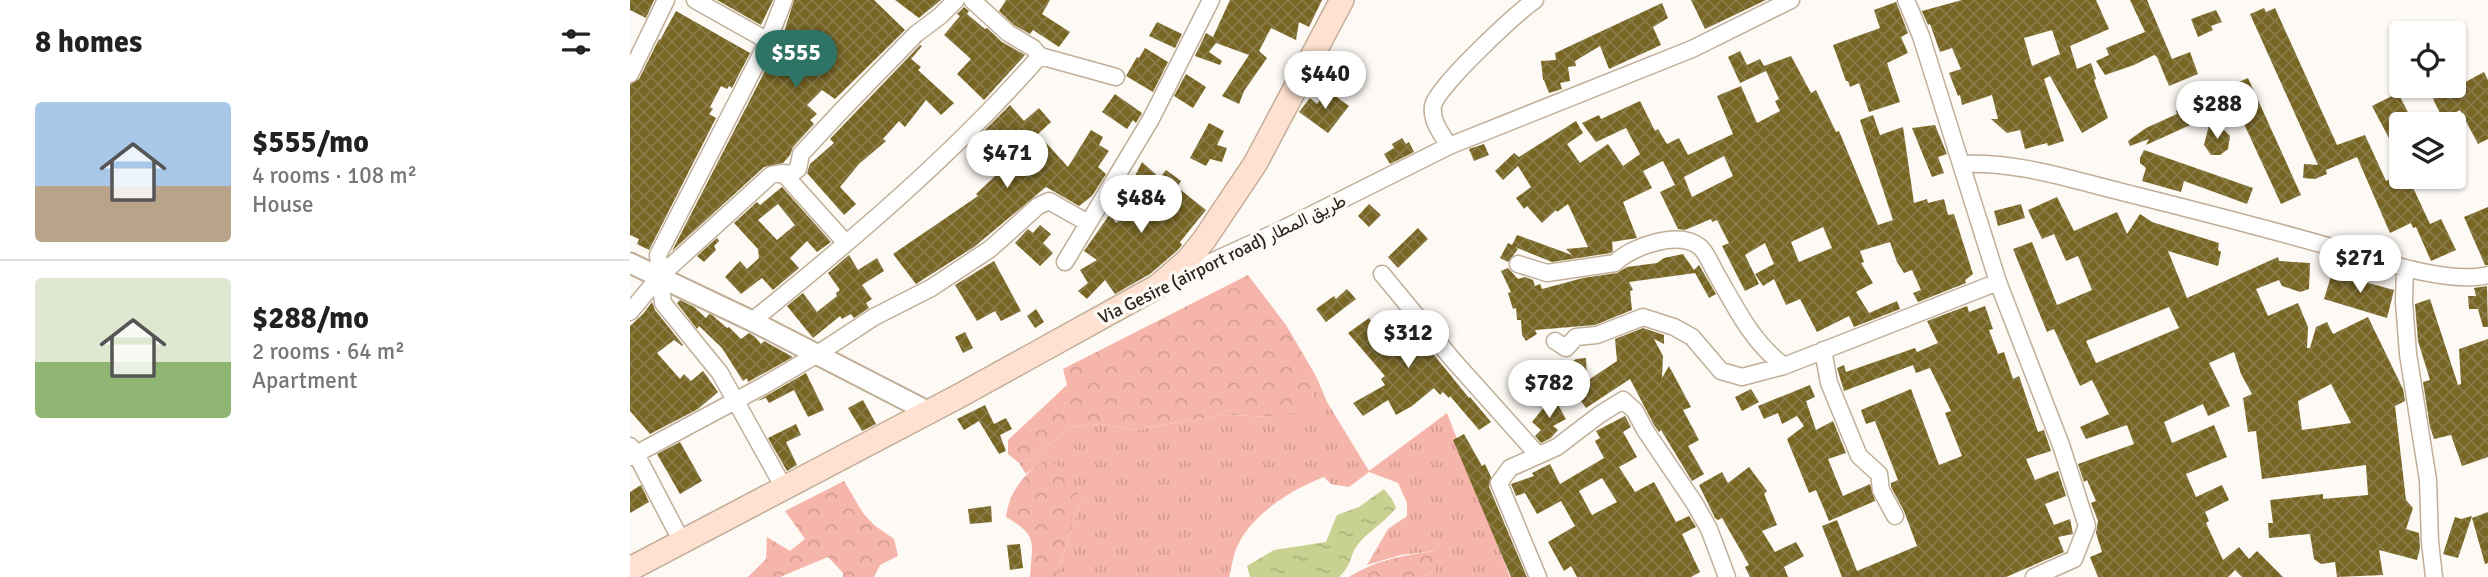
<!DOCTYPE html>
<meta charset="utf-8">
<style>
:root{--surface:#fff;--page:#f2f2f2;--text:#222;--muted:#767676;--line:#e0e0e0;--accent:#2f7366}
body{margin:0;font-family:Signika,Vazirmatn,sans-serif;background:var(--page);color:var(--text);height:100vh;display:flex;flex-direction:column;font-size:26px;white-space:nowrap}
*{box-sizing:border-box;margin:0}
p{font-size:23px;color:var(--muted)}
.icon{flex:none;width:38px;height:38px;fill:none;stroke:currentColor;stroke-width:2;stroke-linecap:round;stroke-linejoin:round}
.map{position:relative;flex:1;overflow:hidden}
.drawer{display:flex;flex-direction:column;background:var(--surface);width:630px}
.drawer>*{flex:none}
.controls{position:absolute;left:1759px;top:21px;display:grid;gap:14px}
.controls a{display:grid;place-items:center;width:77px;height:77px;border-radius:7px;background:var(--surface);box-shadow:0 2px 5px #0004;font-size:35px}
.price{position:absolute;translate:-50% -60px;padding:0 16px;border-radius:24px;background:#fff;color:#222;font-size:23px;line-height:46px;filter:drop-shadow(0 2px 4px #0008)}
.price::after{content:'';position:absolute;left:50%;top:42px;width:21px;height:16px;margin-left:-10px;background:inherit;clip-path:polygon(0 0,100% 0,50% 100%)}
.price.current{background:var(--accent);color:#fff}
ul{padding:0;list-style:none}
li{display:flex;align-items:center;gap:21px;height:175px;padding:0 35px}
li+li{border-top:2px solid var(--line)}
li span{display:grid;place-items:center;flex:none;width:196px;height:140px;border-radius:7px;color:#555}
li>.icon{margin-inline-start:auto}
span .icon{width:84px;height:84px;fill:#fffc;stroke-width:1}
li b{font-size:30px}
h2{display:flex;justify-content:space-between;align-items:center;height:84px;padding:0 35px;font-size:30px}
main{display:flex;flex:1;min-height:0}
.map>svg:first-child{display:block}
</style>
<main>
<section class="drawer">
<h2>8 homes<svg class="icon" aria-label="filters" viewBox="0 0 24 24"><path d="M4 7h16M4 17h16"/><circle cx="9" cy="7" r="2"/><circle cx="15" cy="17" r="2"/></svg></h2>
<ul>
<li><span style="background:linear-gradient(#a9c7e8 60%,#b9a48a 0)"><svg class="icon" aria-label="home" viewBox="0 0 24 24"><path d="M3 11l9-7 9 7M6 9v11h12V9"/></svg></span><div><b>$555/mo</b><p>4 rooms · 108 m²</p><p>House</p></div></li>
<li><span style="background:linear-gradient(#dfe7d0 60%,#8fb573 0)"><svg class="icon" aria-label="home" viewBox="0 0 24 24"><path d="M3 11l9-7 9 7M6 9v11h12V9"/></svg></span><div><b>$288/mo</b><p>2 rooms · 64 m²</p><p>Apartment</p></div></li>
</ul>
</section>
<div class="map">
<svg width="1858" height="577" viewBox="0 0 1858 577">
<defs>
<pattern id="grass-tufts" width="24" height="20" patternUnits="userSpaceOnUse" patternTransform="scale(1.75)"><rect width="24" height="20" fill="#f6b5aa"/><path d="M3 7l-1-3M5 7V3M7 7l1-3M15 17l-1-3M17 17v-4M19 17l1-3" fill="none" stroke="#d39c92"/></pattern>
<pattern id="forest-crowns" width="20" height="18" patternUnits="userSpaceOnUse" patternTransform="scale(1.75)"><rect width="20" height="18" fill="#f6b5aa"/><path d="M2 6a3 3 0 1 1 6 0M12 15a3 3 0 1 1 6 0" fill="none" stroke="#d39c92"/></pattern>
<pattern id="water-ripples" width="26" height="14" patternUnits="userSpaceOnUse" patternTransform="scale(1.75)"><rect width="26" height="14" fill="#c8d18f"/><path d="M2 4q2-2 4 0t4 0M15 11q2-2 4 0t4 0" fill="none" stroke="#acb37b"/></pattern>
<pattern id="building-cross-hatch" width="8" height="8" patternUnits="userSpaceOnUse" patternTransform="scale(1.75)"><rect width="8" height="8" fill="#786625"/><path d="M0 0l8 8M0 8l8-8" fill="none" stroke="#8a7c4a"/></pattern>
</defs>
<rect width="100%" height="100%" fill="#fdf9f4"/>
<path fill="url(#grass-tufts)" d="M686,376L697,402L739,471L817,413L880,577H791L806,570L805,551L771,555L737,565L758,529L777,516V503L768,483L739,472L719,487L701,484L694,477C664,488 622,514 608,545C603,554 602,567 599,577H426L451,501L412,461L396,474L389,463L403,458L441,427L470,424L505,430L590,415L647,417L682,398Z"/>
<path fill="url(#forest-crowns)" d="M618,275L656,325L686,376L682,398L671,411L647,417L590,415L505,430L470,424L441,427L403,458L389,463L378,454V440L437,385L433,369Z
M412,461C437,463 443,482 451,501L426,577H400C402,542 409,536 376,517C379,492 393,476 412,461Z
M214,481L233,513L244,525L264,539L268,556L250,565L244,577H213V573L198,557L150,577H118L136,559L137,537L160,551L175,539L155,511Z
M806,551V570L791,577H719C746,560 774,555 806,551Z"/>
<path fill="url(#water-ripples)" d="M754,489L762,499L766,508C755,522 740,530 729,543C719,555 723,564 709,577H620L617,566L644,550L696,542L707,515L729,507Z"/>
<path fill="url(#building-cross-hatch)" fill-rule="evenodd" d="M0,0H24L16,18L0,10Z
M87,0H143L131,25Z
M164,0H244L275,30L205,99L192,90L177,105L187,114L180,120L184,124L163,147L160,155L153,163L134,167L42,251L138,65L142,60L149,42H151Z
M265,0H311L289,18Z
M376,0H420L412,14L440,32L429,47L403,30L400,34L384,25L369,11Z
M600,0H692L679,27L669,22L666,40L641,28L629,51L637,58L614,91L609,104L592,96L619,55L586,43L579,52L592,61L590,65L565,56L576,33L583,37Z
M1061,0H1136L1075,29Z
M1287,0L1292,11L1332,0H1466L1479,29L1440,46L1447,69L1461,63L1466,79L1464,80L1478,118L1452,133L1420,76L1414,79L1434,141L1418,146L1417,143L1395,149L1390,130L1377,133L1361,119H1368L1362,95L1332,105L1330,95L1328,96L1319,73L1331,69L1322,48L1310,52L1300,24L1298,25ZM1422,30L1430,54L1402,66L1394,38Z
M1500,0H1517L1542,59L1560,52L1568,74L1539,86L1527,57L1524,55L1504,65L1475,75L1466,61L1479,55L1476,48L1515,32Z
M1266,2L1278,33L1271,37L1278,53L1257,63L1270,102L1239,112L1229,83L1220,87L1218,81H1216L1203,45L1250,28L1244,10Z
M1032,3L1038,18L1023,27L1031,45L979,69L970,46L945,61L946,66L938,67L940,81L930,83L932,89L919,93L914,80H913L911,61L926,60L925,53Z
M334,7L339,11L337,14L355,29L357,28L372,42L395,55L354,100L327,74L341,59L314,35L330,16L327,14Z
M1634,8L1636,12L1645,8L1707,145L1735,135L1756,181L1766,177H1778L1800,224L1811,219L1826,250L1801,261L1786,227L1783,228L1781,223L1760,233L1727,157L1696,170L1697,174L1685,179L1673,178L1674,164L1688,165L1620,14Z
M1586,10L1592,22L1581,26L1583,30L1568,37L1561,19Z
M46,11L120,53L102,88L99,86L97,89L91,86L80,107L83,109L79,114L86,118L19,250L7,244L9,239L0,235V84L9,79L29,39L30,40Z
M527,22L552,34L545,48L519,36Z
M290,45L292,46L281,59L291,67L288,70L324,103L311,115L296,100L275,127L269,121L253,139L256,141L229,164L210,187L226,204L214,215L177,173L180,164L204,143L200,139Z
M515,48L538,62L523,92L496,76L507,57L509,58Z
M1110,51L1117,65L1130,59L1134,66L1161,56L1181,93L1186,90L1206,132L1209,131L1248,225L1263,220L1230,120L1243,115L1250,135L1273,127L1284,203L1297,199L1298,203L1314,199L1318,215L1324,214L1343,274L1335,280L1336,283L1288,302L1283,293L1291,290L1282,270L1274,273L1267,262L1260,242L1230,251L1234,262L1231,263L1243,283L1226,292L1239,313L1267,301L1270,309L1224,327L1219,316L1187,332L1170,299L1156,305L1144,279L1133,286L1125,274L1144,264L1135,243L1115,255L1129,284L1115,291L1092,246L1099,243L1087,220L1082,222L1081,219L1055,230L1048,229L1030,192L1045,185L1033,161L1013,171L1022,188L993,202L1007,238L982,242L983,251L981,253L922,262L885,247L888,249L878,262L870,258L878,243L882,245L887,235L942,255L936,249L958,247L938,204L927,212L926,210L912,223L897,206L894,209L886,198L901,187L888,166L873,180L865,171L884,153L889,157L946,121L953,133L937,144L950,163L978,144L993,166L1010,154L996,128L966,142L952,123L969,115L971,119L1010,101L1025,131L1028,129L1037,144L1049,138L1058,155L1103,134L1087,96L1111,86L1127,123L1150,111L1145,101L1149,99L1136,71L1110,83L1098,57ZM1094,156L1103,176L1062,197L1054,177ZM1193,227L1202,248L1169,262L1161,242Z
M1854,72L1858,80V139L1848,144L1830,110L1813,119L1803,99L1812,94L1802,86H1828Z
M556,74L576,87L563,108L544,96Z
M1618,78L1671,195L1651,204L1597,87Z
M1597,87L1598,108L1516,145L1519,139L1500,146L1498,141L1516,128L1547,114L1546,111Z
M697,90L719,106L698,133L669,112L680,98L687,104Z
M1768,93L1780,116L1776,119L1779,124H1771V161L1742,106Z
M485,94L512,113L506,123L503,120L497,129L472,112Z
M380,105L394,121L409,108L421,122L408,134L438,167L461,130L473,137L469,145L479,151L468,167L476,174L462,196L449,206L416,187L344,247L286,284L263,254L348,196L346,194L376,166L349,136Z
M579,123L594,131L587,145L597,148L592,162L580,159L576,166L560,158Z
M1305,125L1317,154L1308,157L1314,173L1302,177L1282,128Z
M1579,125L1594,130L1600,136L1598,149L1590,155H1581L1574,145Z
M772,138L776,144L779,142L784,152L760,164L754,154L764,148L762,144Z
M854,144L859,155L844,161L839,149Z
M1514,150L1623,188L1617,204L1554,181L1551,192L1512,181L1516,168L1510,163V158Z
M512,162L530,178L536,170L551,181L547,187L576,210L550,242L552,245L548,250L520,274L485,294L475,280L457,299L448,291L458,283L450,270L467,260L454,251L480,214L486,223L518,199L504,178Z
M152,187L201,242L187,252L177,241L160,258L169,268L143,290L132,278L111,294L95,277L110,261L117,269L129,258L128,249L104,223L127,202L130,205ZM148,204L165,225L147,240L128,220Z
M1427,197L1444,231L1487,212L1497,234L1510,214L1522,222L1589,243L1588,250L1591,252L1588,266L1538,251L1557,298L1648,257L1649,261L1680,263L1679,289L1670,292L1652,286L1649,280L1626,289L1638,316L1668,303L1678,327L1677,348H1680L1686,327L1697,322L1703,334L1738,317L1773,389L1775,401L1765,406L1776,500L1783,508L1776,529L1789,533L1790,548L1787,560L1749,550L1753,575L1707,577L1705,562L1691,564L1684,559L1680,534L1639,538L1638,523H1643L1640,500L1693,494V499L1738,495L1736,465L1632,479L1626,431L1618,432L1613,398L1622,394L1611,374L1604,352L1579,363L1600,406L1578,416L1573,404L1534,422L1542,443L1584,425L1597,457L1556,474L1566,497L1592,485L1599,500L1575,512L1579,521L1576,523L1593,560L1609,547L1619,559L1627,551L1653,577H1612L1605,570L1598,577H1468L1460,557L1472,552L1466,533L1468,521L1461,503L1466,501L1457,480L1454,482L1448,464L1504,444L1497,425L1456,439L1450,427L1479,414L1462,380L1450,386L1424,329L1417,332L1383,249L1402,242L1427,305L1462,290L1448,256L1436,261L1424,234L1412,239L1398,210ZM1539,307L1549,328L1466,363L1456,341ZM1701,384L1721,423L1672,430L1668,401Z
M739,204L751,215L739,227L728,216Z
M1391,204L1395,218L1368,226L1364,211Z
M1858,207V265H1855L1834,217Z
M410,225L421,234L413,243L423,253L410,266L385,243L398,229L403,233Z
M788,228L798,239L768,268L758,257Z
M87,238L89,241L84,246L86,250L74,262L67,256Z
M1053,254L1064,270L1069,265L1086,294L1079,298L1065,273L999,282L1003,290L1000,291L1002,310L965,325L905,330L907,334L896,341L892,335L891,320H887L886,308L883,309L878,293L881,292L871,271L878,268L888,279L895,277L903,280L905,286L910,284L912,289L953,278L987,273L997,267L1027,263L1034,258Z
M219,255L228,270L247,258L254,271L232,285L242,299L236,303L239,308L224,318L221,314L212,319L210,316L183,338L157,306L173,293L187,312L207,296L206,293L210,290L198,273Z
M364,261L391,311L371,321L365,311L347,321L325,285Z
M1702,273L1764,290L1757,318L1694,299Z
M1857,286L1858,327H1853L1848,309H1839L1838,296H1846L1844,288Z
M717,289L726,299L696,322L686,309L704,296L706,299Z
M1800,299L1828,385L1831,384L1829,349L1858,339V457L1832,466L1821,435L1804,439L1800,427L1793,382L1800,380L1788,341L1785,304Z
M50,300L64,307L76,318L79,314L82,315L97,328L99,327L111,339L119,333L125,337L131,344L134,341L163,357L118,382L117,378L113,381L92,348L69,326L67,329L47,303Z
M22,302L25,310L53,345L52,346L44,340L27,353L50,379L54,374L61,381L73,371L88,392L68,409L20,434L0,411V326L13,314Z
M1337,306L1339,312L1355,306L1363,329L1359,330L1368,354L1374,352L1383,379L1389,376L1408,432L1414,430L1421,451L1396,459L1405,480L1428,471L1436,496L1415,504L1424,525L1440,519L1443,534L1428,537L1434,552L1376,577H1212L1192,526L1207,520L1227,571L1287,546L1274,511L1261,487V483L1268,480L1245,421L1236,424L1231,410L1281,389L1309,465L1332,456L1315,413L1321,411L1300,368L1286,373L1283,365L1214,391L1207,368L1214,365L1216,372L1285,348L1287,352L1308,343L1297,321Z
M406,309L414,322L405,328L397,316Z
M771,314L839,398L840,397L861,422L849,430L820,396L819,398L813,392L810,395L804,388L782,406L766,415L758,400L733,416L723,403L755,385L751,379L755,376L718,333L739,318L749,332Z
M1013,328L1034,335V344L1024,339L1033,356L1032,378L1039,366L1061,407L1053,410L1069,440L1058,446L1074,474L1062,481L1031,430L1029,432L1024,425L1000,379L956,408L930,371L946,359L956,358L957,381L987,361L985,339Z
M335,332L343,348L333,353L325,337Z
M176,373L194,410L178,417L164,390L139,403L136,398L127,401Z
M1180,385L1185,397L1176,401L1186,430L1203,421L1216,453L1198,459L1213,496L1240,484L1245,501L1199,521L1186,490L1179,493L1157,439L1174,426L1167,416L1152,424L1148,413L1134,419L1128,406Z
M1121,389L1129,402L1112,411L1105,397Z
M923,396L936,419L923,426L928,430L921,438L911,443L905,436L911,430L902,422Z
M233,400L246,424L232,431L218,408Z
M355,405L364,424L376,418L382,429L370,435L376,451L369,454L349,421L334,430L327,419Z
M995,416L1001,427L993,432L1007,457L989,467L1005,492L1024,482L1046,522L1059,516L1066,527L1052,534L1070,572L1061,577H947L941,566L934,571L918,542L945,526L931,501L907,514L895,493L886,496L881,484L904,476L902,473L920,464L930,484L974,458L965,441L970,438L966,431ZM972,478L987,502L962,515L949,491Z
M166,424L171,435L156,442L167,465L157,471L138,438Z
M834,434L852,466L855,464L861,477L859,487L897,577H881L823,440Z
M50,442L72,481L50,494L27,454Z
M1119,467L1137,491L1134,494L1147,525L1132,531L1145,552L1166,542L1174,556L1154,567L1158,577H1120L1115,567L1119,565L1092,518L1088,520L1085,518L1069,485L1092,472L1098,483Z
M11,485L19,502L0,513V492Z
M361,506L362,522L340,524L338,509Z
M1858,512V563L1855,564L1842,518Z
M1842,516L1828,558L1813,554L1825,517L1831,519Z
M390,544L393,568L380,570L377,545Z"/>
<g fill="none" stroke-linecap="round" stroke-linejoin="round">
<defs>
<path id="minor" d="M65,0L138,41
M342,0L378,33L403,48L410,56L486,77
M1276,0L1291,36L1331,164C1386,161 1439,179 1492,192C1564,210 1636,228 1708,249C1745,260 1821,285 1858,275
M0,74L36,0
M819,146C811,133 801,121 803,106C806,87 887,13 905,0
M1331,164L1368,282L1431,445L1457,526L1444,559L1404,577
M153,173L215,242
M435,262L521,119L581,0
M888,264L917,273L985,263C1002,246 1049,230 1070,247C1077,253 1082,267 1087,275C1106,308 1122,342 1154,366L1368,282
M1775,268L1774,302L1778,354L1798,480L1800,542L1804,577
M752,274L823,360L908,455
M546,278L651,230L819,146L1062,49L1161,0
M0,312L30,276L28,255L138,41L154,0
M122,321C224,239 324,154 410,56
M925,341L936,348L946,337L967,335L1013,317L1044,327L1062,337L1091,371L1112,377L1154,366
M1193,350L1199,383L1229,456L1249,474L1251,490L1265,516
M0,446L6,454L133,386L186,355L244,317L301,288L360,249L408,206L419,201L458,223
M0,457L6,454L52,542
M154,488L90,373L33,303L30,276L141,175L153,173L161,174L168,169L171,154L213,109L286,34L310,16L326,0
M908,577L869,483L880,468L927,447L969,415L993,400L1005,411L1015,430L1065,504L1079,529L1097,577"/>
<path id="tertiary" d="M0,263L122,321L297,411"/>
<path id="secondary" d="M0,569L329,396L528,286L558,260L574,240L625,164L712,0"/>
</defs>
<use href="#minor" stroke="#c0ae98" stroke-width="19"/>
<use href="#tertiary" stroke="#c0ae98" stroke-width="23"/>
<use href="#secondary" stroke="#c0ae98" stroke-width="26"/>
<use href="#minor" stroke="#fff" stroke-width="16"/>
<use href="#tertiary" stroke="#fff" stroke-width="19"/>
<use href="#secondary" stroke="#fee1d0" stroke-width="23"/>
</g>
<g text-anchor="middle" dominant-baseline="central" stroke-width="7" stroke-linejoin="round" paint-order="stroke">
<g font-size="18" fill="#2d251d" stroke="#fdf9f4">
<text transform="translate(592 259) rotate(-26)">Via Gesire (airport road) طريق المطار</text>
</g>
</g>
</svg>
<div class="controls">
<a><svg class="icon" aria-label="locate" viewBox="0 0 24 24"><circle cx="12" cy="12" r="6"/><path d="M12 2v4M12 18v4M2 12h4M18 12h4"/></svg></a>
<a><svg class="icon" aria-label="layers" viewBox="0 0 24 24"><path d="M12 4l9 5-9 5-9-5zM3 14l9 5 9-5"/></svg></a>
</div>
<b class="price current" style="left:166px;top:90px">$555</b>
<b class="price" style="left:695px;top:111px">$440</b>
<b class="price" style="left:1587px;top:141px">$288</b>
<b class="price" style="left:377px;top:190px">$471</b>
<b class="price" style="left:511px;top:235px">$484</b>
<b class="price" style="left:1730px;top:295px">$271</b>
<b class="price" style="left:778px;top:370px">$312</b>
<b class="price" style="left:919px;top:420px">$782</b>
</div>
</main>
